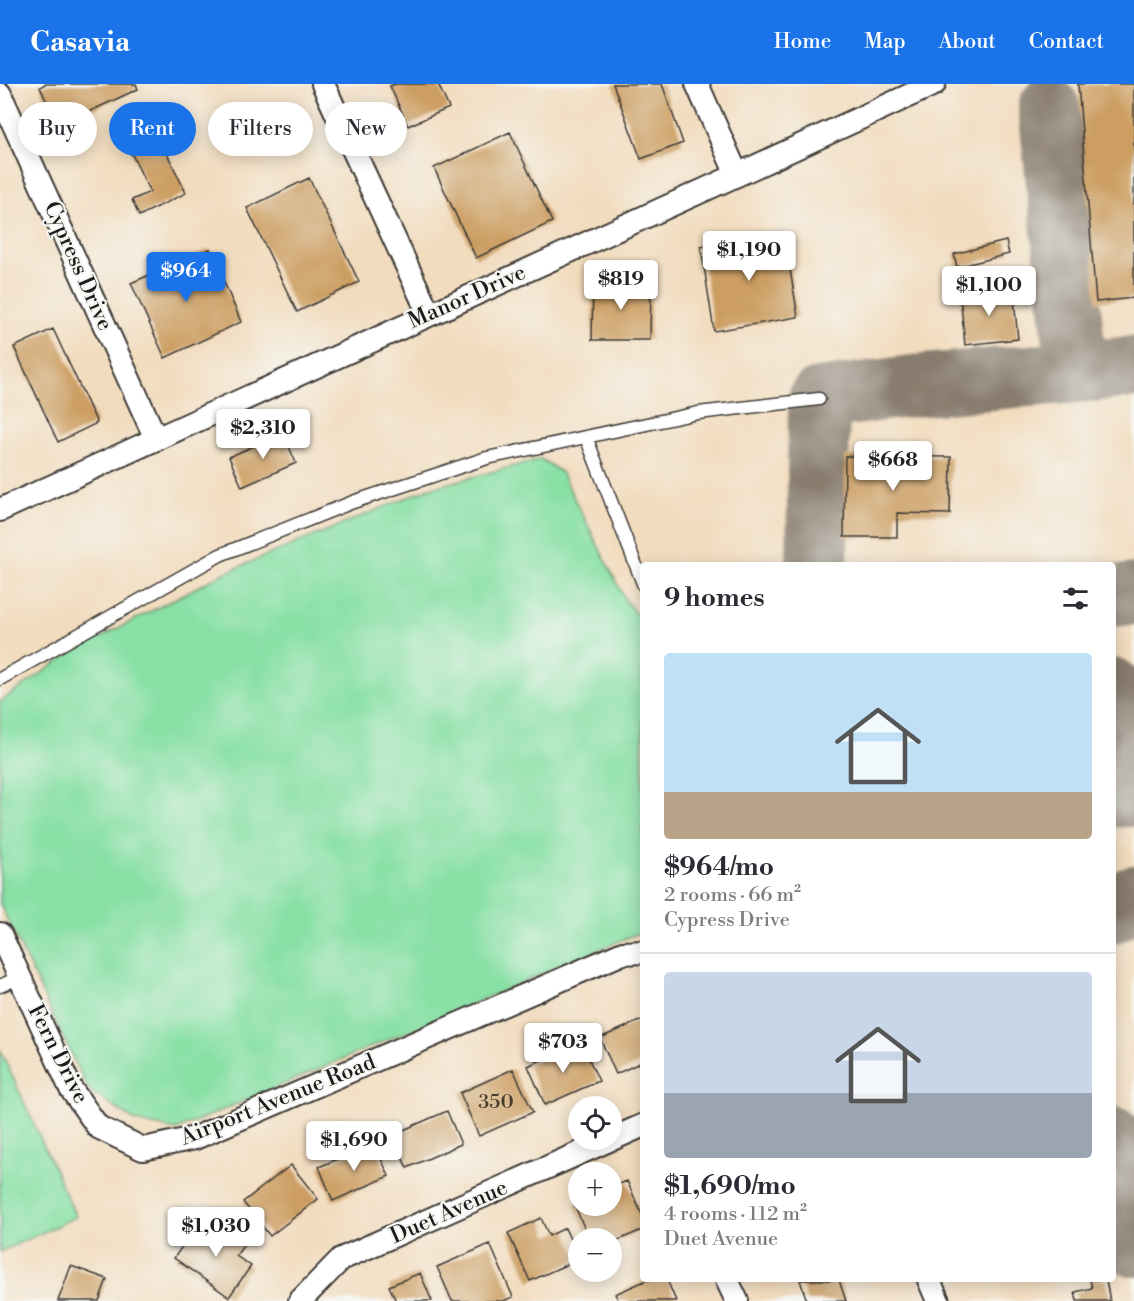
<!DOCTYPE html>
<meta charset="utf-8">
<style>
:root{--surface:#fff;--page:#f2f2f3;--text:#2b2b33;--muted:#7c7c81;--line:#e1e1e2;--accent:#1a73e8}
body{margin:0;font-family:"Libre Bodoni",serif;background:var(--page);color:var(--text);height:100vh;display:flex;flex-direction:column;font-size:22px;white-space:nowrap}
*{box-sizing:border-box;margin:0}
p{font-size:20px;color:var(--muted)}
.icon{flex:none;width:33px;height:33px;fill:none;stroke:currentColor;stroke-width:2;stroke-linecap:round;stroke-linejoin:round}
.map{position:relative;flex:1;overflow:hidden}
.panel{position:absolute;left:640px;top:478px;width:476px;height:720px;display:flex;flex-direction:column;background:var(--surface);border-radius:6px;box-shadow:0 3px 15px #0003}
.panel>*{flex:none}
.banner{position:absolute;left:18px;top:18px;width:532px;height:54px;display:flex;gap:12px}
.controls{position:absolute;left:568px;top:1012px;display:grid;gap:12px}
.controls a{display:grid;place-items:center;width:54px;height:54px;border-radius:50%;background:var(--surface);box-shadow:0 3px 15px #0003;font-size:30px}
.price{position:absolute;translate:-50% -51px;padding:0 14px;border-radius:6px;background:#fff;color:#222;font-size:20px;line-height:39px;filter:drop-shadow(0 2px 3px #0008)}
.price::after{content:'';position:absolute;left:50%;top:36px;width:18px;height:14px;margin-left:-9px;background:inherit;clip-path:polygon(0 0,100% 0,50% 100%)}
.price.active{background:var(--accent);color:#fff}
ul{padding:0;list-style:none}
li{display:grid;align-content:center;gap:12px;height:318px;padding:0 24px}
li+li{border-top:2px solid var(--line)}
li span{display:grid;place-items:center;height:186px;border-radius:6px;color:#555}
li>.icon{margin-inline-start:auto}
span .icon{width:108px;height:108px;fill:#fffc;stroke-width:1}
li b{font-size:26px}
h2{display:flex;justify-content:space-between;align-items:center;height:72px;padding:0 24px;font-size:26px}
.tag{padding:0 21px;border-radius:27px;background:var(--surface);box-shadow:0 3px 15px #0003;font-size:21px;line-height:54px}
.tag.active{background:var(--accent);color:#fff}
header{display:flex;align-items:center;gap:36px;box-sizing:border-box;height:84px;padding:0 30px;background:var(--accent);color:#fff}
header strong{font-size:28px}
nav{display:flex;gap:33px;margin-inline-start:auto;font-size:21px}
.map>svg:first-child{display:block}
</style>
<header>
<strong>Casavia</strong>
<nav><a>Home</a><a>Map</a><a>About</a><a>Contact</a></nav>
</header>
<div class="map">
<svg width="1134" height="1217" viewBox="0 0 1134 1217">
<rect width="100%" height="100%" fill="#f6f6f2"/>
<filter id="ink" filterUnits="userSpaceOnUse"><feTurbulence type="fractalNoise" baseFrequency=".0167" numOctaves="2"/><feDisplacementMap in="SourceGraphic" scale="12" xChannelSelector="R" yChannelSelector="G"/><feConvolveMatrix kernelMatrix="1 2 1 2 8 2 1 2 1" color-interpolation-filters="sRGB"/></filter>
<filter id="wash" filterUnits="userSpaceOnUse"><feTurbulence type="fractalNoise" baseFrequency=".008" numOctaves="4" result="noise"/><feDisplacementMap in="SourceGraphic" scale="24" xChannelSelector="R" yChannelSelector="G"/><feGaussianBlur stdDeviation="1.35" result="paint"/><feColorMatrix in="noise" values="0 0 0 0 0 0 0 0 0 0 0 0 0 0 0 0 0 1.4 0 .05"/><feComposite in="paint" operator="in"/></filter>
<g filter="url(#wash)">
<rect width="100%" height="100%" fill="#f2dcbe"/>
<path fill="#88e0a5" stroke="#527e60" stroke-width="1.5" d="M541,375L561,388L626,517L643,539V849L636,850L176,1046L135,1037L88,1006L0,820V618L73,568L222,490L430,404Z
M0,965L76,1133L0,1168Z"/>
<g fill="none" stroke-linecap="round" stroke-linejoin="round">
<path stroke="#877c6d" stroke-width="62" d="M1049,24L1077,288
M817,482L819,315L912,302L1134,283
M1113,512L1134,510
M1113,605C1117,618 1124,631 1134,640
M1113,828L1134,812
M1113,1054L1134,1162"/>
<path stroke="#877c6d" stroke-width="153" d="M1113,667L1134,666"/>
</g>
<g id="blocks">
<path fill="#cc9e62" d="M45,0H136L138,5L58,42L40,3Z
M396,0H438L449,24L408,42L390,2Z
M613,0H662L683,59L641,75Z
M1078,0H1134V214L1096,218Z
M510,48L552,138L476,174L434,84Z
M157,49L186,109L139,132L132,116L150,108L128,62Z
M309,94L359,198L297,228L247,124Z
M784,150L798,233L714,247L701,163Z
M1006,157L1009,170L957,183L954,170Z
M210,165L241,238L165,274L131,199Z
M593,197L651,198L650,256H592Z
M1013,205L1018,255L965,261L960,211Z
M53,245L97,339L58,358L14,263Z
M283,349L296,379L242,403L229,373Z
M845,372L951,373L950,430L897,429V453H844Z
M644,935V977L616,990L600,954Z
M581,958L599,997L545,1021L528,982Z
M513,985L533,1028L479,1052L460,1009Z
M447,1027L461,1060L407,1084L392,1051Z
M374,1059L389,1092L333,1117L319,1083Z
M291,1081L318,1115L270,1152L243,1118Z
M627,1097L644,1135V1145L612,1159V1155H589L574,1120L579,1118V1122H612V1103Z
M541,1134L549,1152L565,1144L579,1175L530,1197L508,1149Z
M221,1139L247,1156L236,1172L251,1182L229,1213L174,1174L194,1145L209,1156Z
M490,1160L513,1213L503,1217H452L437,1183Z
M71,1182L107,1195L99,1217H58Z
M420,1189L432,1217H396L389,1202Z
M647,1196H667L676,1217H619L615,1210Z
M800,1196H839L846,1217H807Z
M1090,1196H1106L1110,1217H1077L1075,1208L1092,1204Z"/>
</g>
</g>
<g filter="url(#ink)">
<use href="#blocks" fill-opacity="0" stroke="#3c3934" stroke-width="1.5"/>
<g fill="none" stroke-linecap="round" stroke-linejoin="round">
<defs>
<path id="service" d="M586,353L644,502
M0,595L220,471L353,418L487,374L698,329L819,315
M0,902L20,893"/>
<path id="minor" d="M323,0L429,230
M697,0L737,91
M0,10L156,355
M0,426L737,91L934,0
M0,850L71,1005L98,1043L143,1065L195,1054L623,869L644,868
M612,1055L644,1041
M727,1196L737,1217
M929,1196L938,1217
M300,1217L341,1175L609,1056"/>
</defs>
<use href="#service" stroke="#3c3934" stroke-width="15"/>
<use href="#minor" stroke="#3c3934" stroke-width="26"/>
<use href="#service" stroke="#fff" stroke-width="12"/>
<use href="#minor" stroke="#fff" stroke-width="22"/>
</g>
</g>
<g text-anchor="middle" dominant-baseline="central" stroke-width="4.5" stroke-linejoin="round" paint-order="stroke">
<g font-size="20" fill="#483c2e">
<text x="496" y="1018">350</text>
</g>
<g font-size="22" fill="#1c1c1c" stroke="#f6f6f2">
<text transform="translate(78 182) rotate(66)">Cypress Drive</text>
<text transform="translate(467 213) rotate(-24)">Manor Drive</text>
<text transform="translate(58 970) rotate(63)">Fern Drive</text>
<text transform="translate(278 1016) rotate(-22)">Airport Avenue Road</text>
<text transform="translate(449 1128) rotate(-24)">Duet Avenue</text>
</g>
</g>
</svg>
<div class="controls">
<a><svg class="icon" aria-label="locate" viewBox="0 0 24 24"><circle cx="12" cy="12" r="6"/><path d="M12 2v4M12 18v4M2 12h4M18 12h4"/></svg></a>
<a>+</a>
<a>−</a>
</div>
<b class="price" style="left:749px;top:198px">$1,190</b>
<b class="price active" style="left:186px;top:219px">$964</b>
<b class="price" style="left:621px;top:227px">$819</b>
<b class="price" style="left:989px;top:233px">$1,100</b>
<b class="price" style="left:263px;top:376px">$2,310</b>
<b class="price" style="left:893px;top:408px">$668</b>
<b class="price" style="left:563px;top:990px">$703</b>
<b class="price" style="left:354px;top:1088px">$1,690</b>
<b class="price" style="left:216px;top:1174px">$1,030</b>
<div class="banner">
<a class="tag">Buy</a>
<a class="tag active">Rent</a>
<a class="tag">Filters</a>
<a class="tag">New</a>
</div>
<section class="panel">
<h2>9 homes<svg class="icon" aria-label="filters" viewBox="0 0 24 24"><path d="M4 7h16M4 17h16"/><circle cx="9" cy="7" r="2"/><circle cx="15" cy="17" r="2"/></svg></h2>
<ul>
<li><span style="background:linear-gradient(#bfe0f5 75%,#b9a48a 0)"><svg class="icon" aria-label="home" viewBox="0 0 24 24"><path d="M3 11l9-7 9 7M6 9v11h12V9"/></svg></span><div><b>$964/mo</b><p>2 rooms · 66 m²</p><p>Cypress Drive</p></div></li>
<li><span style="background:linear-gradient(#c9d6e8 65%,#9aa5b1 0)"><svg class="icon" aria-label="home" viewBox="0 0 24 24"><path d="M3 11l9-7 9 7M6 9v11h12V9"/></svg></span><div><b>$1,690/mo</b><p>4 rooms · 112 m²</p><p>Duet Avenue</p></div></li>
</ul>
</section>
</div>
